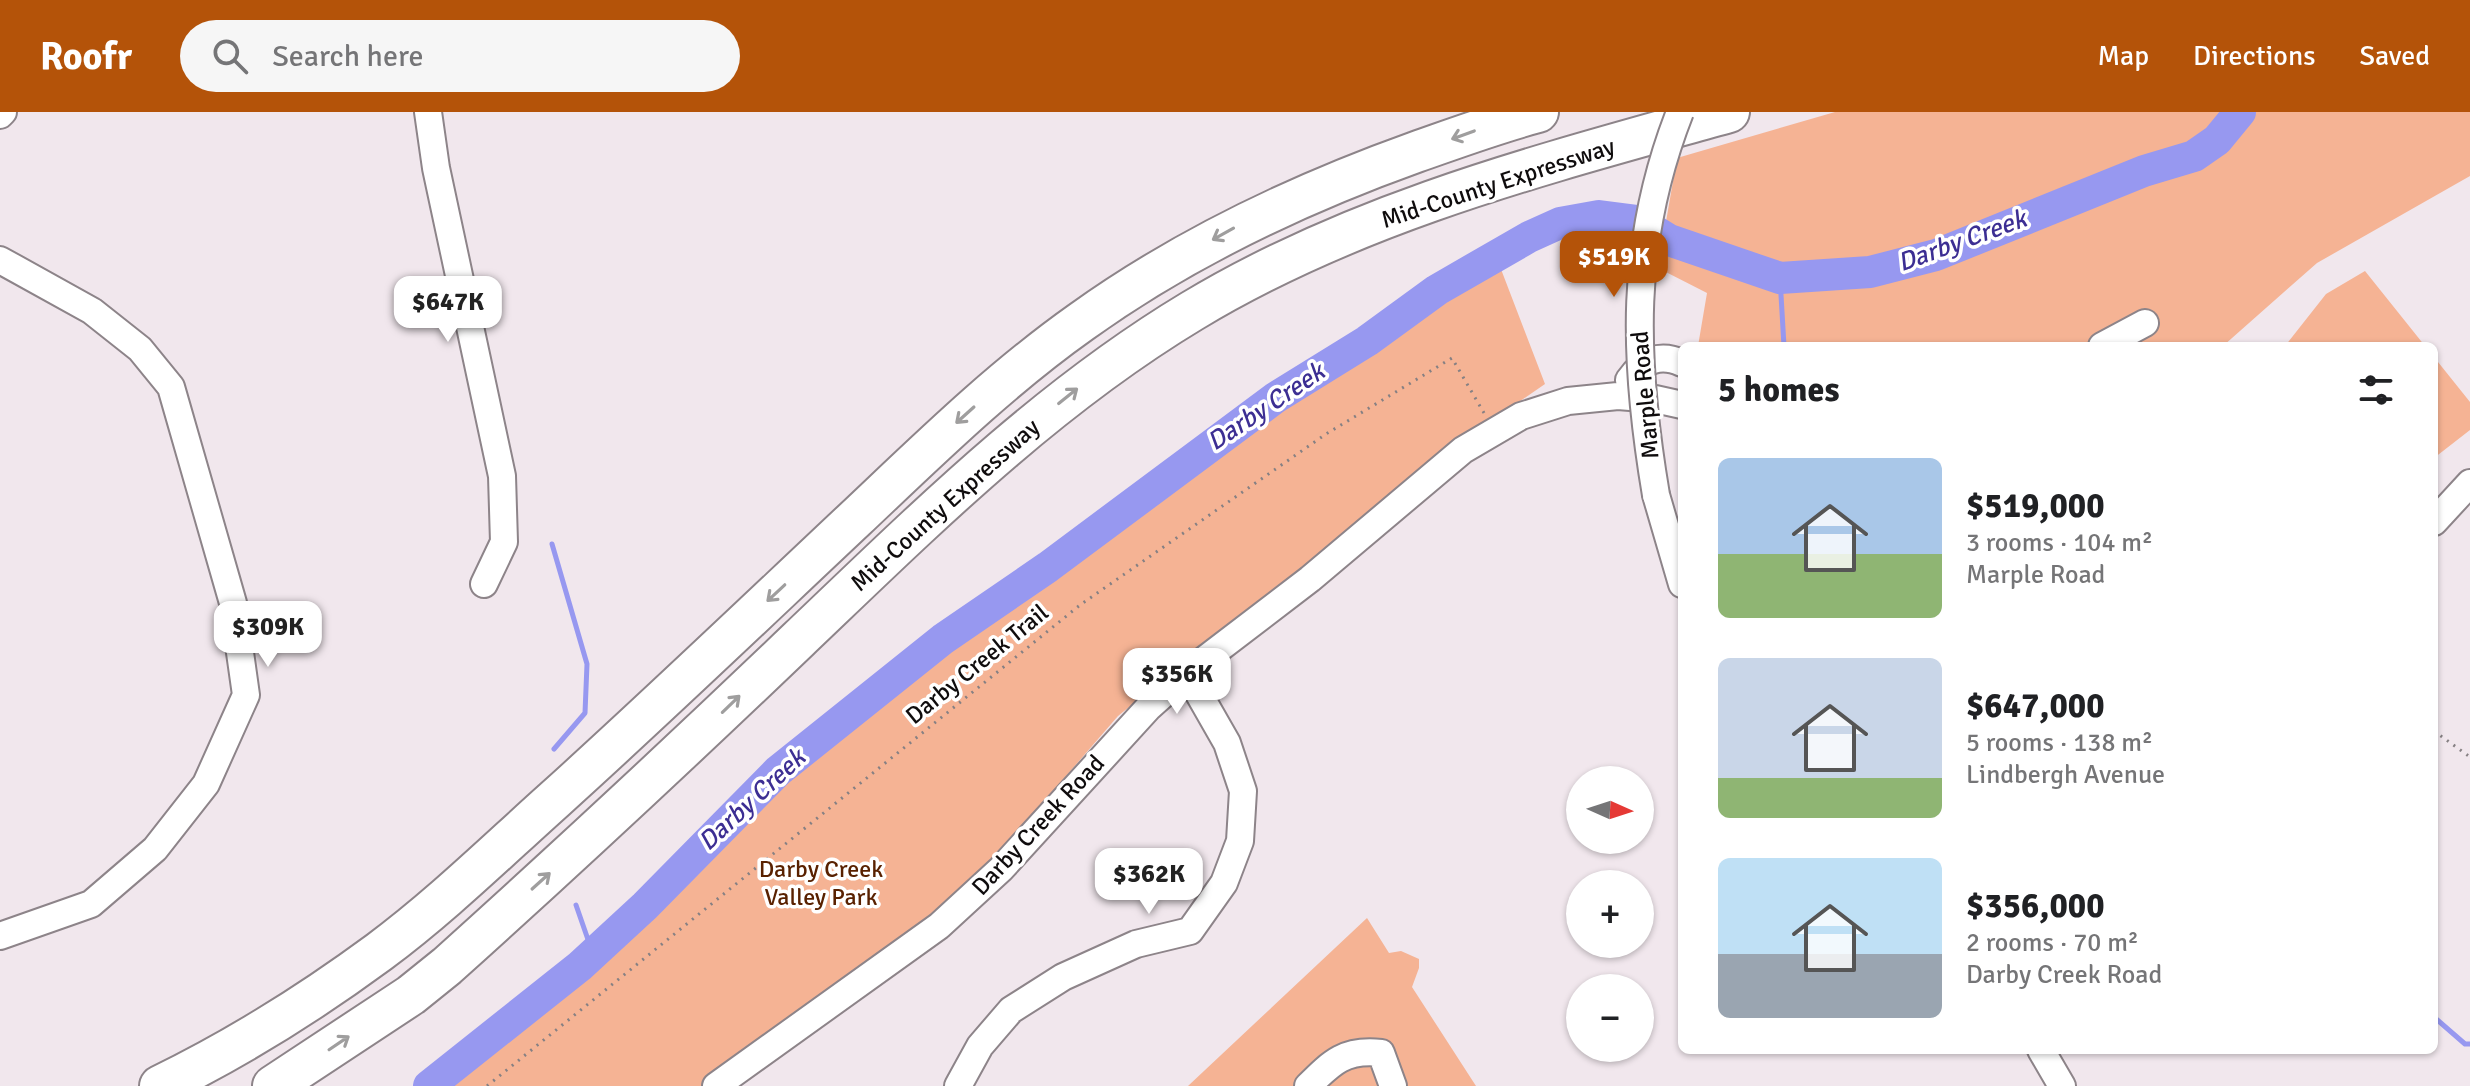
<!DOCTYPE html>
<meta charset="utf-8">
<style>
:root{--surface:#fff;--page:#f6f6f6;--text:#202124;--muted:#757577;--accent:#b45309}
body{margin:0;font-family:Signika,sans-serif;background:var(--page);color:var(--text);height:100vh;display:flex;flex-direction:column;font-size:30px;white-space:nowrap}
*{box-sizing:border-box;margin:0}
p{font-size:26px;color:var(--muted)}
.icon{flex:none;width:44px;height:44px;fill:none;stroke:currentColor;stroke-width:2;stroke-linecap:round;stroke-linejoin:round}
.map{position:relative;flex:1;overflow:hidden}
.details{position:absolute;left:1678px;top:230px;width:760px;height:712px;display:flex;flex-direction:column;background:var(--surface);border-radius:12px;box-shadow:0 2px 6px #0004}
.details>*{flex:none}
.needle{width:52px;rotate:93deg}
.buttons{position:absolute;left:1566px;top:654px;display:grid;gap:16px}
.buttons a{display:grid;place-items:center;width:88px;height:88px;border-radius:50%;background:var(--surface);box-shadow:0 2px 6px #0004;font-size:40px}
.price{position:absolute;translate:-50% -68px;padding:0 18px;border-radius:16px;background:#fff;color:#222;font-size:26px;line-height:52px;filter:drop-shadow(0 2px 4px #0008)}
.price::after{content:'';position:absolute;left:50%;top:48px;width:24px;height:18px;margin-left:-12px;background:inherit;clip-path:polygon(0 0,100% 0,50% 100%)}
.price.selected{background:var(--accent);color:#fff}
ul{padding:0;list-style:none}
li{display:flex;align-items:center;gap:24px;height:200px;padding:0 40px}
li span{display:grid;place-items:center;flex:none;width:224px;height:160px;border-radius:12px;color:#555}
li>.icon{margin-inline-start:auto}
span .icon{width:96px;height:96px;fill:#fffc;stroke-width:1}
li b{font-size:34px}
h2{display:flex;justify-content:space-between;align-items:center;height:96px;padding:0 40px;font-size:34px}
header{display:flex;align-items:center;gap:48px;box-sizing:border-box;height:112px;padding:0 40px;background:var(--accent);color:#fff}
header strong{font-size:38px}
nav{display:flex;gap:44px;margin-inline-start:auto;font-size:28px}
.search{width:560px;height:72px;background:var(--page);display:flex;align-items:center;gap:20px;box-sizing:border-box;padding:0 28px;border-radius:44px;color:var(--muted);font-size:30px}
.map>svg:first-child{display:block}
</style>
<header>
<strong>Roofr</strong>
<div class="search"><svg class="icon" aria-label="search" viewBox="0 0 24 24"><circle cx="10" cy="10" r="6"/><path d="M15 15l6 6"/></svg>Search here</div>
<nav><a>Map</a><a>Directions</a><a>Saved</a></nav>
</header>
<div class="map">
<svg width="2470" height="974" viewBox="0 0 2470 974">
<rect width="100%" height="100%" fill="#f1e7ed"/>
<path fill="#f5b394" d="M1835,0H2470V64L2317,151L2223,234H1698L1707,181L1658,156L1677,46Z
M1499,152L1545,272L1439,345L1118,604L971,774L871,862L703,974H444L611,837L741,705L934,544L1313,271Z
M2365,159L2425,234H2285L2326,182Z
M2434,245L2470,290V318L2434,346Z
M1367,806L1389,841L1401,839L1419,847V856L1412,875L1476,974H1188Z"/>
<g fill="none" stroke-linecap="round" stroke-linejoin="round">
<path stroke="#9798f0" stroke-width="5" d="M1780,166L1784,234
M552,432L587,552L585,601L554,637
M576,793L593,842
M2434,905L2465,932H2470"/>
<path stroke="#9798f0" stroke-width="32" d="M429,974L580,854L645,794L778,659L943,527L1048,455L1275,286L1367,229L1437,178L1529,125L1560,111L1599,104L1638,109L1669,128L1780,166L1870,160L1936,143L2144,59L2194,44L2217,28L2240,0"/>
<defs>
<path id="minor" d="M428,0L436,56L502,364L504,430L484,472
M0,3L3,0
M0,148L92,199L140,237L171,275L233,491L246,583L206,672L155,737L91,792L0,824
M2102,234L2145,211
M1629,268C1643,248 1660,241 1682,251
M1656,383L1682,472
M2434,410L2470,371
M2041,938L2062,974
M716,974L939,814L1001,757L1149,595L1187,561L1310,467L1463,338L1521,304L1568,289L1618,284L1655,287L1682,293
M958,974L980,934L1011,898L1063,865L1136,832L1190,819L1224,771L1240,729L1243,679L1227,631L1187,561
M1308,974C1332,950 1345,937 1381,941L1393,974"/>
<path id="highway" d="M160,974C236,937 311,890 379,840C441,794 497,739 554,688C656,596 755,501 855,407C927,339 999,268 1081,210C1184,136 1296,83 1416,40C1456,26 1496,11 1538,0
M273,974L411,883L447,854C566,747 683,638 799,527C923,409 1044,288 1192,199C1358,99 1544,52 1729,0"/>
</defs>
<use href="#minor" stroke="#8d8489" stroke-width="30"/>
<use href="#highway" stroke="#8d8489" stroke-width="44"/>
<path stroke="#868083" stroke-width="3" stroke-dasharray="2 6" stroke-linecap="butt" d="M2434,619L2470,645
M487,974L1080,493L1326,322L1452,246L1484,301"/>
<use href="#minor" stroke="#fff" stroke-width="26"/>
<use href="#highway" stroke="#fff" stroke-width="40"/>
<defs>
<path id="minor-bridge" d="M1656,383C1633,247 1629,130 1680,0"/>
</defs>
<use href="#minor-bridge" stroke="#8d8489" stroke-width="30" stroke-linecap="butt"/>
<use href="#minor-bridge" stroke="#fff" stroke-width="26"/>
</g>
<defs><path id="oneway-shaft" d="M-6 0H5M1.5-3L5.5 0L1.5 3" fill="none" stroke-width="1.6" stroke-linecap="round" stroke-linejoin="round" transform="scale(2)"/></defs>
<g stroke="#9f9e9e">
<use href="#oneway-shaft" transform="translate(1463 23) rotate(160)"/>
<use href="#oneway-shaft" transform="translate(1223 122) rotate(151)"/>
<use href="#oneway-shaft" transform="translate(1068 284) rotate(-39)"/>
<use href="#oneway-shaft" transform="translate(965 303) rotate(138)"/>
<use href="#oneway-shaft" transform="translate(776 481) rotate(137)"/>
<use href="#oneway-shaft" transform="translate(731 592) rotate(-44)"/>
<use href="#oneway-shaft" transform="translate(541 769) rotate(-42)"/>
<use href="#oneway-shaft" transform="translate(339 931) rotate(-34)"/>
</g>
<g text-anchor="middle" dominant-baseline="central" stroke-width="7" stroke-linejoin="round" paint-order="stroke">
<g font-size="24" fill="#0f0c0d" stroke="#fff">
<text transform="translate(1498 71) rotate(-18)">Mid-County Expressway</text>
<text transform="translate(1645 283) rotate(-95)">Marple Road</text>
<text transform="translate(945 393) rotate(-42)">Mid-County Expressway</text>
<text transform="translate(977 552) rotate(-39)">Darby Creek Trail</text>
<text transform="translate(1038 713) rotate(-47)">Darby Creek Road</text>
</g>
<g font-size="24" fill="#592100" stroke="#fff">
<text x="821" y="757">Darby Creek<tspan x="821" dy="28">Valley Park</tspan></text>
</g>
<g font-size="26" font-style="italic" fill="#3c2e93" stroke="#fff">
<text transform="translate(1962 129) rotate(-20)">Darby Creek</text>
<text transform="translate(1266 295) rotate(-34)">Darby Creek</text>
<text transform="translate(752 688) rotate(-43)">Darby Creek</text>
</g>
</g>
</svg>
<div class="buttons">
<a><svg class="needle" viewBox="-14 -14 28 28"><path d="M0-13l5 13h-10z" fill="#e53935"/><path d="M0 13l5-13h-10z" fill="#757577"/></svg></a>
<a>+</a>
<a>−</a>
</div>
<b class="price selected" style="left:1614px;top:187px">$519K</b>
<b class="price" style="left:448px;top:232px">$647K</b>
<b class="price" style="left:268px;top:557px">$309K</b>
<b class="price" style="left:1177px;top:604px">$356K</b>
<b class="price" style="left:1149px;top:804px">$362K</b>
<section class="details">
<h2>5 homes<svg class="icon" aria-label="filters" viewBox="0 0 24 24"><path d="M4 7h16M4 17h16"/><circle cx="9" cy="7" r="2"/><circle cx="15" cy="17" r="2"/></svg></h2>
<ul>
<li><span style="background:linear-gradient(#a9c7e8 60%,#8fb573 0)"><svg class="icon" aria-label="home" viewBox="0 0 24 24"><path d="M3 11l9-7 9 7M6 9v11h12V9"/></svg></span><div><b>$519,000</b><p>3 rooms · 104 m²</p><p>Marple Road</p></div></li>
<li><span style="background:linear-gradient(#c9d6e8 75%,#8fb573 0)"><svg class="icon" aria-label="home" viewBox="0 0 24 24"><path d="M3 11l9-7 9 7M6 9v11h12V9"/></svg></span><div><b>$647,000</b><p>5 rooms · 138 m²</p><p>Lindbergh Avenue</p></div></li>
<li><span style="background:linear-gradient(#bfe0f5 60%,#9aa5b1 0)"><svg class="icon" aria-label="home" viewBox="0 0 24 24"><path d="M3 11l9-7 9 7M6 9v11h12V9"/></svg></span><div><b>$356,000</b><p>2 rooms · 70 m²</p><p>Darby Creek Road</p></div></li>
</ul>
</section>
</div>
